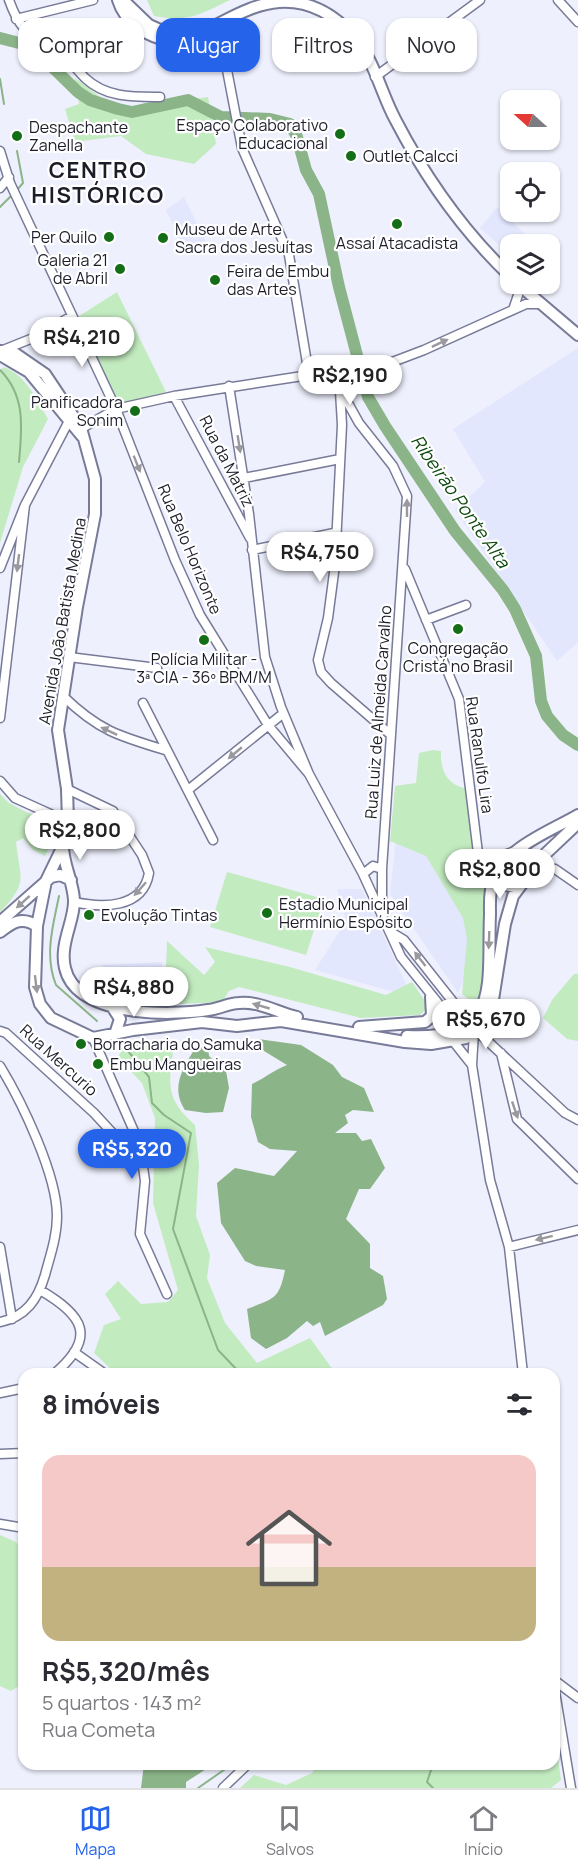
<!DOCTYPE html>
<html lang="pt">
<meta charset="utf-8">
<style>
:root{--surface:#fff;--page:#f2f2f3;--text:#2b2b33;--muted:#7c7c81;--line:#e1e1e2;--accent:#2563eb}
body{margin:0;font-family:Manrope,sans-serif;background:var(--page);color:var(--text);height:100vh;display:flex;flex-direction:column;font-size:22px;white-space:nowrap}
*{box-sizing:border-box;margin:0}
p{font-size:20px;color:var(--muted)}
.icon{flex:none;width:33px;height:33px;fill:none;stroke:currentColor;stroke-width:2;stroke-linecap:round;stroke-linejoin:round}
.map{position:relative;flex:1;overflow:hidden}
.panel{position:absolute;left:18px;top:1368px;width:542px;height:402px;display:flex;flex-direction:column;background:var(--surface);border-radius:18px;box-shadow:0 2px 4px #0004}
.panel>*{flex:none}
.hud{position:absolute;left:18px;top:18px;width:543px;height:54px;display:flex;gap:12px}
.needle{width:39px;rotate:291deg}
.tools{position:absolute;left:500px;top:90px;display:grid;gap:12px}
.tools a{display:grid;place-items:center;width:60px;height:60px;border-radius:12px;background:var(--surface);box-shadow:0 2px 4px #0004;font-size:30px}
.price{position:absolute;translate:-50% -51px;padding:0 14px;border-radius:21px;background:#fff;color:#222;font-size:20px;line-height:39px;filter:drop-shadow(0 2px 3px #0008)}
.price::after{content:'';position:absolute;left:50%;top:36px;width:18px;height:14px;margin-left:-9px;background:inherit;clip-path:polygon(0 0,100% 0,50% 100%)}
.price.selected{background:var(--accent);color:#fff}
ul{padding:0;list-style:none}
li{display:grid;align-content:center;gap:12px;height:318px;padding:0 24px}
li span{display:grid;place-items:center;height:186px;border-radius:18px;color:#555}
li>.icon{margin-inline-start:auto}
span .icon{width:108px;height:108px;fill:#fffc;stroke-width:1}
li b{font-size:26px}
h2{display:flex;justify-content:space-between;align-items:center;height:72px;padding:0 24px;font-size:26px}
.chip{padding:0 21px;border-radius:18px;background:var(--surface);box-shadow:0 2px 4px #0004;font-size:21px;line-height:54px}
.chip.selected{background:var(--accent);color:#fff}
.dock{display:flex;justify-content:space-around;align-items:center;height:84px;border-top:2px solid var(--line);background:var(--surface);font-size:16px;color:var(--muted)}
.dock a{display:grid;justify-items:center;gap:3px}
.dock .selected{color:var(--accent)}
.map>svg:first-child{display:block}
</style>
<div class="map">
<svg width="578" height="1788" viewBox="0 0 578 1788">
<rect width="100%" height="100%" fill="#eef0fd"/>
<path fill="#e3e7fe" d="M184,197L208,245L186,251L166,210Z
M497,207L533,242L531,244H510V255L480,228Z
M578,348V642L557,661L455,510L485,482L453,429Z
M398,817L453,882L475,955L458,993L390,894Z
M337,889H362L412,997L315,970L346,921Z
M161,962L176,1010L146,1011L111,1002L103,965Z"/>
<path fill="#c3ebc0" d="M147,0H230C201,14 187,23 154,16Z
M75,78L103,99L129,109L208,97L216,144L194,164L146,154L121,136L75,142L65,109L79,104Z
M117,292L166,392L118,404L76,318Z
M4,367C26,376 36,398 48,419L23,467L0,543V370Z
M433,750L441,751C440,771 447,785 468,789L474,844L485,890L483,994L476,1005L462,994L467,939L463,918L426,856L390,841L395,786L416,783L419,753Z
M0,794L9,803L59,829L45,856L33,850L23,838L16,842C20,879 29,882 0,912Z
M227,872L324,899L306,955L210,927Z
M167,941L204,975L215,962L205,947L290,967L386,995L412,982L425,1001L426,1009L420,1015L361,1018L239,987L229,991L222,1002L179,1004L166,967Z
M574,974H578V1041L567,1039L543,1018L552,1000Z
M142,1041L173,1052C168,1087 167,1100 195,1125L199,1165L196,1216L210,1255L207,1278L225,1323L257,1363L310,1338L336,1374H116L94,1353L104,1325L121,1319L105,1294L118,1281L141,1304L168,1302L178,1290L153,1203L155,1118L142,1083L118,1058L125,1043Z
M0,1535L16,1542L24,1553V1683L11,1691L0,1686Z
M554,1731L561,1780L551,1788H240L254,1775L286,1785L312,1773L318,1764H554Z"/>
<path fill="#8bb488" d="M258,1039L301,1045L333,1065L342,1077L364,1088L374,1112L353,1110L345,1115L348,1123L335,1133H356L362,1141L371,1139L385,1168L370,1189H359L346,1219L370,1244V1268L383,1276L387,1299L383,1305L325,1336L320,1322L313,1326L307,1321L287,1338L266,1349L251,1338L247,1309C274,1298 279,1300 285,1270L256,1266L245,1261L221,1223L217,1183L235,1168L274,1176L297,1151L270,1149L258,1142L251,1117L252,1084C265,1078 274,1070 287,1065L264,1051Z
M196,1047H208L209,1056L226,1071L229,1088L223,1112L206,1113L185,1110C170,1087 183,1068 196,1047Z
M144,1764H214L186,1782V1788H141Z"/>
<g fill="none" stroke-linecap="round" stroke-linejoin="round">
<path stroke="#8bb488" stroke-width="2" d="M0,79L4,104
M17,151L23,183L17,190
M0,207L13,194
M0,370C26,396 22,428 19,462
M59,896C53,926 44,955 56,985L97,1021
M120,1041L149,1077L152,1103L164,1115L191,1133L173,1229L218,1350L241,1374
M433,1764L427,1782L433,1788
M198,1788L231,1765"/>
<path stroke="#8bb488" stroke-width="12" d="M0,38L27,45L38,53L78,92L90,100L118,109L132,112L188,100L221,117L270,119L290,124L297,137L306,170L319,194L339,287L368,397L385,426L455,531L503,590L515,609L536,656L541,701L547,716L563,735L578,745"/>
<defs>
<path id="minor" d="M9,0C21,33 28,32 55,49C67,56 76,69 85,78C106,98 134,97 160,97
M558,0L578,22
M16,19L93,0
M218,23L242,148L289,255L309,375
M375,77L480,0
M0,151L10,183L116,409L175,560L200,615L268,725L309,774
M0,188L9,177
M513,310L521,286
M3,350L33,338L72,316
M229,386L249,514L265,657L281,707L309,774L363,874L401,957L459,1029
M339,387L359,423L393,466L407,496L382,869V912
M340,391L342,425L335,565L328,618L318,660L321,672L331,683L391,735
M174,396L250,538
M77,431L116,409L174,396L309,375L366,372L424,350L526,304H542
M244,478L340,459
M252,550L334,533
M0,568L25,505L71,417
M405,569L459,699L478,853L482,869L492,882
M426,620L466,605
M69,657L157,668
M63,696C98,730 118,736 165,750
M143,703L213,840
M0,718L25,505
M0,781L15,798L68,822
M67,789L113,811L142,855L149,873C143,909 102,908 74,902
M188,790L280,716
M478,853L496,858L512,852
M533,867L555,869L578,885
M363,874L373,866L382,869
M389,931L404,940L461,1012
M0,1031L6,1033L94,1113L142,1165
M474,1032L472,1065L490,1180L509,1247L523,1374
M480,1034L565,1113L578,1120
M93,1038L140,1145L145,1181L140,1234L167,1294
M453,1041L472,1065
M501,1053L517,1119L578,1179
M0,1066C22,1102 57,1175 57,1216C57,1237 50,1256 45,1275C38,1299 26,1317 0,1322
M0,1247L12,1319
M509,1247L578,1230
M40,1290C83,1315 98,1337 54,1374
M74,1352L105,1374
M0,1393L24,1388
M0,1454L24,1453
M0,1524L24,1528
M554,1680L578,1698
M554,1686L571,1788
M223,1788L248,1764"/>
<path id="major" d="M118,0C125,23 148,38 172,41C210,35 240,5 279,2C310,0 334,14 354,37C374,59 381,93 395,119C425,177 462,230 510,276
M125,2L149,25L178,38
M518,284L578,335
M0,351L16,354L45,374L81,428L95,479V514L77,607L58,730L67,789L68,822L63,846L46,881L37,926L35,987L40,1004L51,1018L93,1038L133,1030L202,1022L237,1026L281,1021L405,1042L431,1044L466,1038L480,1026L492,1006L505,924L513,896L541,858L578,823
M0,355L29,372L82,436
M63,846C63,864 73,881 74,900C75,920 59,944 65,968C76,1017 170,1016 208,1010C219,1009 229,1003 239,1003C260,1001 278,1013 297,1017
M519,849C527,853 533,857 533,867
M492,882L518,888
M0,922L51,877L60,875L71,880
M0,932C13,922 22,916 37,926
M113,1008L120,1019L115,1034
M359,1027L425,1022L432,1016L431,997
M407,1036C503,1041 487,984 490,914C490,904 489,891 493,882C505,847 549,832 578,815"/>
</defs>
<use href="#minor" stroke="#787b98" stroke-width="11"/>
<use href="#major" stroke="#787b98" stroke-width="14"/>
<use href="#minor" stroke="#fff" stroke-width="8"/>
<use href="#major" stroke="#fff" stroke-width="10"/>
<defs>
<path id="minor-bridge" d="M461,1012L480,1034"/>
</defs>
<use href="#minor-bridge" stroke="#787b98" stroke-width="11" stroke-linecap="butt"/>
<use href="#minor-bridge" stroke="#fff" stroke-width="8"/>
</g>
<defs><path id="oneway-solid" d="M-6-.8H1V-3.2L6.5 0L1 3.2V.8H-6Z" transform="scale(1.5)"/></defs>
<g fill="#99999f">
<use href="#oneway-solid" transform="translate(440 343) rotate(-25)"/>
<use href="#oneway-solid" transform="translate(239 444) rotate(81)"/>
<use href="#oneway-solid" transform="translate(137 464) rotate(68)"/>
<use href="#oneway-solid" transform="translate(407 508) rotate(-90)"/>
<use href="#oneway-solid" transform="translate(18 563) rotate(97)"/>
<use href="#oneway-solid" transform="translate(109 731) rotate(-155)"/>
<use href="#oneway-solid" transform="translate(235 753) rotate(140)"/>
<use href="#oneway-solid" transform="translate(140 889) rotate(132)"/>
<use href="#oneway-solid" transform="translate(23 902) rotate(138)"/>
<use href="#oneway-solid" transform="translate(489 940) rotate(92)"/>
<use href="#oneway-solid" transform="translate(420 959) rotate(-128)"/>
<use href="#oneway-solid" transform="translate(36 984) rotate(83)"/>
<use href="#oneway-solid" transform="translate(261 1006) rotate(-164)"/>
<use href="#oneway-solid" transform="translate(515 1110) rotate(71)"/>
<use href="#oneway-solid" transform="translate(544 1238) rotate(166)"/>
</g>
<g fill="#146d17" stroke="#fff" stroke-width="2">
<circle cx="340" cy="134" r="6"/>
<circle cx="17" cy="136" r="6"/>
<circle cx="351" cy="156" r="6"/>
<circle cx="397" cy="224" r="6"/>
<circle cx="109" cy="237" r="6"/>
<circle cx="163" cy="238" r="6"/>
<circle cx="120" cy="269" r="6"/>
<circle cx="215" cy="280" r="6"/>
<circle cx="135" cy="411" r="6"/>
<circle cx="458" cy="629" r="6"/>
<circle cx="204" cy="640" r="6"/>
<circle cx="267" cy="913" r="6"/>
<circle cx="89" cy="915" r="6"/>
<circle cx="81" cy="1044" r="6"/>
<circle cx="98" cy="1064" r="6"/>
</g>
<g text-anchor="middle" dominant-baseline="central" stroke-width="4.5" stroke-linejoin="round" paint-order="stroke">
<g font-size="16" fill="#1c1d29" stroke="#fff" text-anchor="start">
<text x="328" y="125" text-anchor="end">Espaço Colaborativo<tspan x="328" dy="18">Educacional</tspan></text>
<text x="29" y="127">Despachante<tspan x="29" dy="18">Zanella</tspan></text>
<text x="363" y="156">Outlet Calcci</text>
<text x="175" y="229">Museu de Arte<tspan x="175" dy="18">Sacra dos Jesuítas</tspan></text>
<text x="97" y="237" text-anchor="end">Per Quilo</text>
<text x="397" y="243" text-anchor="middle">Assaí Atacadista</text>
<text x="108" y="260" text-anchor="end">Galeria 21<tspan x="108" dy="18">de Abril</tspan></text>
<text x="227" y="271">Feira de Embu<tspan x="227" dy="18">das Artes</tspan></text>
<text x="123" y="402" text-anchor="end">Panificadora<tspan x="123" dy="18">Sonim</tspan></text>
<text x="458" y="648" text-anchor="middle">Congregação<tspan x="458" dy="18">Cristá no Brasil</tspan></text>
<text x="204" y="659" text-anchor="middle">Polícia Militar -<tspan x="204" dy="18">3ª CIA - 36º BPM/M</tspan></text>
<text x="279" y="904">Estadio Municipal<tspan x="279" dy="18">Hermínio Espósito</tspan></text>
<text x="101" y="915">Evolução Tintas</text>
<text x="93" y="1044">Borracharia do Samuka</text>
<text x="110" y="1064">Embu Mangueiras</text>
</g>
<g font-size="16" fill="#1c1d29" stroke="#fff">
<text transform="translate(227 461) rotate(63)">Rua da Matriz</text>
<text transform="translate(190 549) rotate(67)">Rua Belo Horizonte</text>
<text transform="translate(62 621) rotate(-80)">Avenida João Batista Medina</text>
<text transform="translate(378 712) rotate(-86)">Rua Luiz de Almeida Carvalho</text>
<text transform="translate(480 755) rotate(82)">Rua Ranulfo Lira</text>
<text transform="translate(59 1060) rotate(42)">Rua Mercurio</text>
</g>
<g font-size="18" font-style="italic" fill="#0e4a0f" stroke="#fff">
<text transform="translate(461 501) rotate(55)">Ribeirão Ponte Alta</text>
</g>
<g font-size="22" font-weight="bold" letter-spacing="1.5" fill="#1c1d29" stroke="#fff">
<text x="98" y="170">CENTRO<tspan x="98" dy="25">HISTÓRICO</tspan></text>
</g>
</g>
</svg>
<div class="tools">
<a><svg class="needle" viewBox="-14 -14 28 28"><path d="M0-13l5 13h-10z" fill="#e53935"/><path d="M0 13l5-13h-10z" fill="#7c7c81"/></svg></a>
<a><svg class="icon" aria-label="locate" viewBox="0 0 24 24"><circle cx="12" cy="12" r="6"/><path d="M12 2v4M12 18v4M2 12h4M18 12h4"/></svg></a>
<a><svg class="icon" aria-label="layers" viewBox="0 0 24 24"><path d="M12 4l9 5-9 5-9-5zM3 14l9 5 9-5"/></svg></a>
</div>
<b class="price" style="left:82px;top:368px">R$4,210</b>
<b class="price" style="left:350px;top:406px">R$2,190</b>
<b class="price" style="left:320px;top:583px">R$4,750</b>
<b class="price" style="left:80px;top:861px">R$2,800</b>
<b class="price" style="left:500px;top:900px">R$2,800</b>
<b class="price" style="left:134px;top:1018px">R$4,880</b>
<b class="price" style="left:486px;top:1050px">R$5,670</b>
<b class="price selected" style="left:132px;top:1180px">R$5,320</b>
<div class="hud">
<a class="chip">Comprar</a>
<a class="chip selected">Alugar</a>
<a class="chip">Filtros</a>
<a class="chip">Novo</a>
</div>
<section class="panel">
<h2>8 imóveis<svg class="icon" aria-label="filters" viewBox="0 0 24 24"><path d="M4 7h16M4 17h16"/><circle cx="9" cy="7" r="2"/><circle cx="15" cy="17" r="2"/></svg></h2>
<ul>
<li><span style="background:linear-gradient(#f6c9c9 60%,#c2b280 0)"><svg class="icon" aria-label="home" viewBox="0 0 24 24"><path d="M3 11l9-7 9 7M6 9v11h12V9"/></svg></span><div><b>R$5,320/mês</b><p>5 quartos · 143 m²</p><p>Rua Cometa</p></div></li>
</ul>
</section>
</div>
<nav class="dock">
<a class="selected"><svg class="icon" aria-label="map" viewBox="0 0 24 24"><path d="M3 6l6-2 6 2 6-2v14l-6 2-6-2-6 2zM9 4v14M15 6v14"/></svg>Mapa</a>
<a><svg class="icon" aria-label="saved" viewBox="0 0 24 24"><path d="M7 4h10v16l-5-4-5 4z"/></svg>Salvos</a>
<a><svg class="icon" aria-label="home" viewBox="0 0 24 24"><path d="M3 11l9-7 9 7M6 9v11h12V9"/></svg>Início</a>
</nav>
